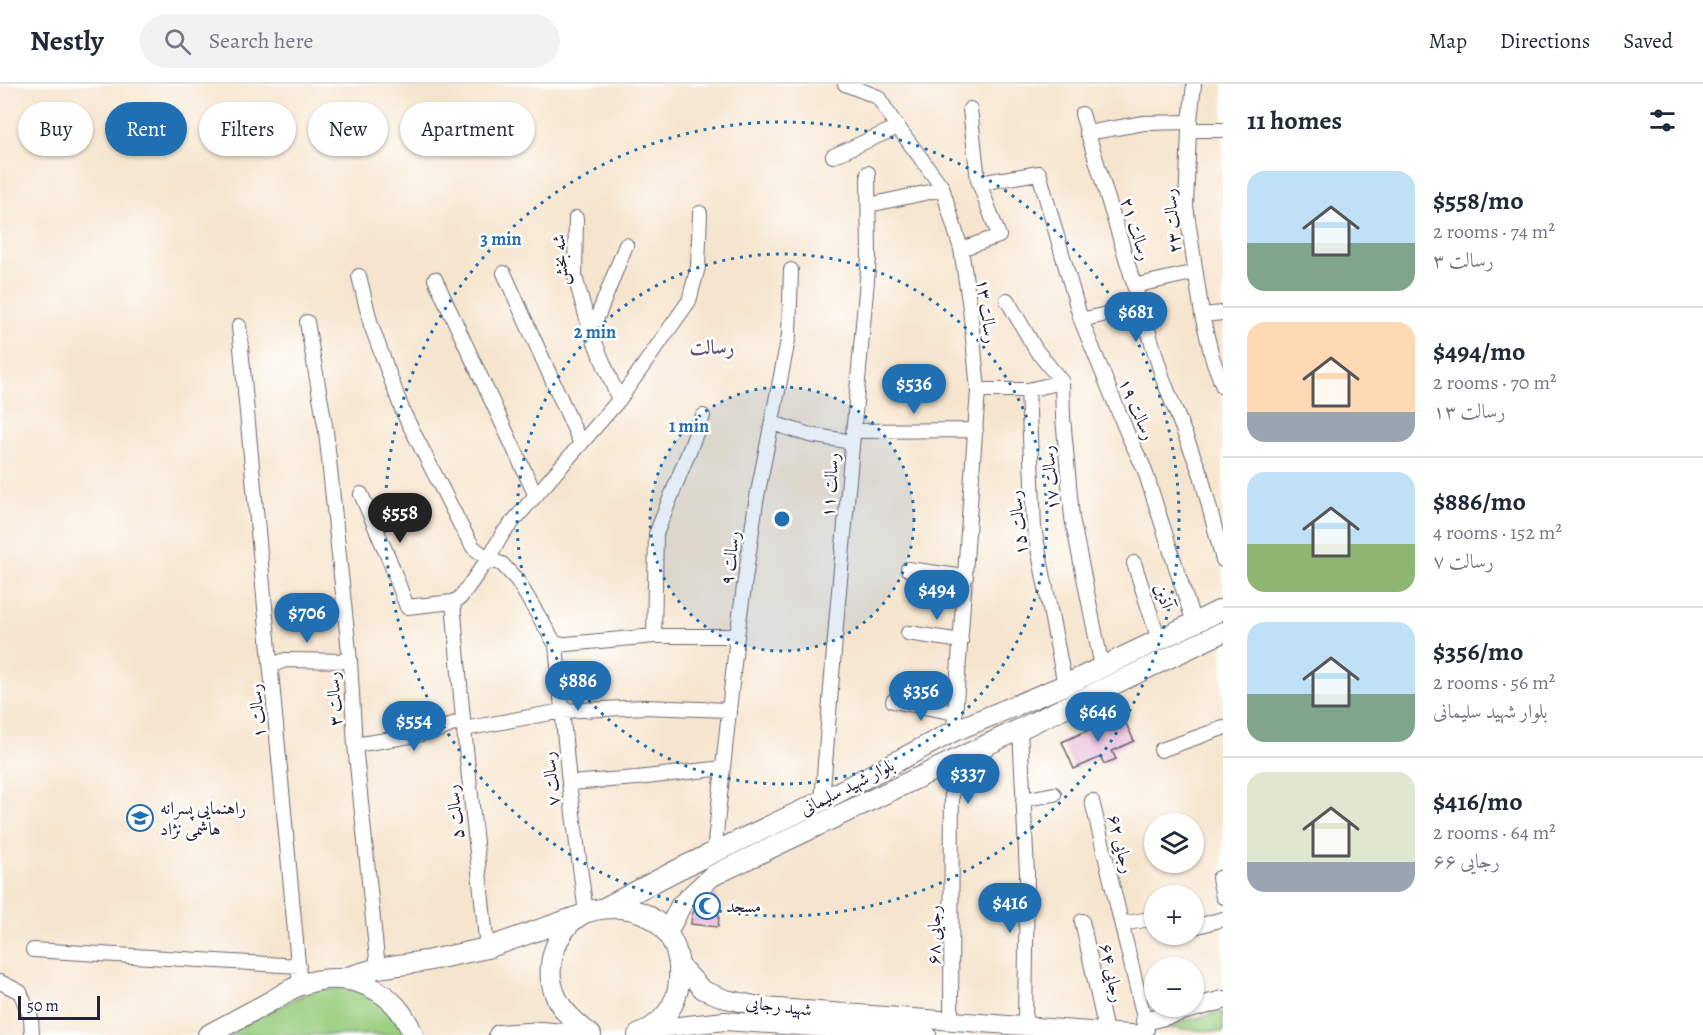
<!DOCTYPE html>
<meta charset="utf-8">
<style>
:root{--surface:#fff;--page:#f2f2f3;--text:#1f2937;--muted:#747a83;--line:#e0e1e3;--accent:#1f6fb2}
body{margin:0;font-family:Alegreya,Amiri,serif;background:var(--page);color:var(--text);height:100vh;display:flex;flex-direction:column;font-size:22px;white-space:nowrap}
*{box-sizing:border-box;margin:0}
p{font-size:20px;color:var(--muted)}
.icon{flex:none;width:33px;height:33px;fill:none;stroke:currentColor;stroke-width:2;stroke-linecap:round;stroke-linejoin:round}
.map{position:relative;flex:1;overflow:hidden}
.panel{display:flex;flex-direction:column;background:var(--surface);width:480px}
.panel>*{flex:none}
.banner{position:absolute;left:18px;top:18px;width:570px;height:54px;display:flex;gap:12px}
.controls{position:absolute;left:1144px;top:729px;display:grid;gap:12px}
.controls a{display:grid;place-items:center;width:60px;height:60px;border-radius:50%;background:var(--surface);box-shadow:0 2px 4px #0004;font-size:30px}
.scale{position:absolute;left:18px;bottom:15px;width:82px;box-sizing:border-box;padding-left:6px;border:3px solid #22223b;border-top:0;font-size:16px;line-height:21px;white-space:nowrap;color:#22223b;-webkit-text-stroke:4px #fff;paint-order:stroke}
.price{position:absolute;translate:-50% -51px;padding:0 14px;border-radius:21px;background:var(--accent);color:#fff;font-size:20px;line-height:39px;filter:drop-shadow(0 2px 3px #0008)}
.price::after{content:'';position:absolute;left:50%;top:36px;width:18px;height:14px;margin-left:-9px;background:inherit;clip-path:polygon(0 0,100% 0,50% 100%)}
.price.active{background:#222;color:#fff}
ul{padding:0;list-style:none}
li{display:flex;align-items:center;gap:18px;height:150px;padding:0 24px}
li+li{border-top:2px solid var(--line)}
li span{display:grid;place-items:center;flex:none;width:168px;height:120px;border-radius:18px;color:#555}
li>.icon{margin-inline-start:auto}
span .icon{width:72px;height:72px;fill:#fffc;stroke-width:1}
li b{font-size:26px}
h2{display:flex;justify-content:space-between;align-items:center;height:72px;padding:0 24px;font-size:26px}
.pill{padding:0 21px;border-radius:27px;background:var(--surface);box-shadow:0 2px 4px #0004;font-size:21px;line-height:54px}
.pill.active{background:var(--accent);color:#fff}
header{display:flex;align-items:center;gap:36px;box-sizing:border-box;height:84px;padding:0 30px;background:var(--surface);border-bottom:2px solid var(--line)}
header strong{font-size:28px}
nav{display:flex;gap:33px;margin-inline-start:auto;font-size:21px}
.search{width:420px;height:54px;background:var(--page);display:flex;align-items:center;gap:15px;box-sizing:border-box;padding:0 21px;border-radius:33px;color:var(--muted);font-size:22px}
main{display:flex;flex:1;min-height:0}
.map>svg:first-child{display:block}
</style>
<header>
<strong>Nestly</strong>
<div class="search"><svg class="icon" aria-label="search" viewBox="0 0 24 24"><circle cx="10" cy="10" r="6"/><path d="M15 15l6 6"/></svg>Search here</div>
<nav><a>Map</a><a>Directions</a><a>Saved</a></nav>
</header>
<main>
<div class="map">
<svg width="1223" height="951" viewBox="0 0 1223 951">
<rect width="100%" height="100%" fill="#fff"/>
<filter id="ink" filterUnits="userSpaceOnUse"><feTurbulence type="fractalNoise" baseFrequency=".0167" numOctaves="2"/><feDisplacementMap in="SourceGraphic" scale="12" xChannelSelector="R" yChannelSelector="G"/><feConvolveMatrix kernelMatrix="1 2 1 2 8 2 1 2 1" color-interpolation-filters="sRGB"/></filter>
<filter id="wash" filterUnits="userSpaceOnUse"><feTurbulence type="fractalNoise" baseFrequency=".008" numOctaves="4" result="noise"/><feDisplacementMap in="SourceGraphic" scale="24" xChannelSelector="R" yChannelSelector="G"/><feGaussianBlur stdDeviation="1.35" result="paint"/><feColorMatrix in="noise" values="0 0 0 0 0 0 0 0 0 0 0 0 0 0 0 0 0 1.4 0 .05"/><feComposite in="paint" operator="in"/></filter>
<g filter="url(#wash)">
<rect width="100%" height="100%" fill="#f6e5ce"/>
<path fill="#9ace7f" stroke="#5e785d" stroke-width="1.5" d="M345,904L372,910L409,951H225L300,912L317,906Z
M1223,928V948L1157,943Z"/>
<g id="blocks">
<path fill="#e4add3" d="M1122,631L1134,657L1112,667L1116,675L1104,680L1101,673L1074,685L1062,658Z
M716,810L719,833L718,843L691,840L692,831L696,823L709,812Z"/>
</g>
</g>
<g filter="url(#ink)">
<use href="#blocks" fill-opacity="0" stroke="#6c666e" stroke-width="1.5"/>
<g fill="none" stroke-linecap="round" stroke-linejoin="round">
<defs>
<path id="street" d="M845,0L878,13L892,35L942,103L961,165L970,224L978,306L954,647
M1194,0L1189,46L1186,122L1202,231L1212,273L1223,303
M1082,30L1163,295L1201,391L1223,476
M1189,46H1223
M1087,49L1144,39L1190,38
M833,72L898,43
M979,99L1039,89L1081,236L1128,351L1144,384L1194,539
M869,121L943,105
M576,134L575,193L591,249L619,316
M961,165L999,152L978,96L970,25
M504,189L581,360
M359,192L371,241L403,328L462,444L473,463L488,475L502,480L517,496L556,561L569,699L586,829
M435,195L536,412
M1134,202L1196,188
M1007,216L1036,266L1062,298L1063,333L1072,434L1102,583
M1202,231L1223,229
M1081,236L1140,222
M307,238L326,347L350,577L355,661L378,884
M239,242L300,901
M591,249L626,161
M978,306H1028L1062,298
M1028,306L1034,444L1065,601
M772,339L810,351L852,358
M853,347L976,346
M361,410L389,475L407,523L453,518L460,514L488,475L503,449L619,316L689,217L698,183L700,129
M1134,479L1159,556
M908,485L966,493
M453,518L463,636L487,864
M908,549L961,557
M654,552L656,450L703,332
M556,561L654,552H737
M271,582L285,576L350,577
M893,617L955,629
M464,645L562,627L644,623L729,626
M1020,645L1027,789L1025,942
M355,661L417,651L439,646L463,636
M1161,666L1223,644
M569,699L637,694L723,684
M1023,716L1054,710
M822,717L837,529L869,174L868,89
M1092,717L1147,946
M714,768L737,552L756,418L789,251L791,186
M1219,794L1223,813
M1082,837L1106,948
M1122,840L1155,834
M1194,843L1223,835
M33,866L299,882
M0,898L20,908L31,934L32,951
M951,937L952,677"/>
<path id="secondary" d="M679,880L703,906L726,915L764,923L1143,951
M1145,937L1223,916
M652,945L725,937L927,951"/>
<path id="primary" d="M604,824L681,784L822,717L954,647L1065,601L1223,525
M667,849L681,821L712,792L1223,548
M341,895L378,884L426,877L487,864L576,833
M208,951C230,939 251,928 273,916C282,911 291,904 301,901C347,884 396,904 413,951
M499,951L542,948L573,951
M591,951C577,940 561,927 555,910C544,884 555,848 579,832C589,826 603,824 615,824C656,824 682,855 679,896C678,922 661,941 638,951"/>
</defs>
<use href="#street" stroke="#6c666e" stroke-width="16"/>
<use href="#secondary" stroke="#6c666e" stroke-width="20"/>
<use href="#primary" stroke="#6c666e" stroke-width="22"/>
<use href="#street" stroke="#fff" stroke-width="14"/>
<use href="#secondary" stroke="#fff" stroke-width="18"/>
<use href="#primary" stroke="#fff" stroke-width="20"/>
</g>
</g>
<circle cx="782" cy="435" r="132" fill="#1f6fb2" fill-opacity=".12"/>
<g fill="none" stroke="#1f6fb2" stroke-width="3" stroke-dasharray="3 6">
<circle cx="782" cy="435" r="132"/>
<circle cx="782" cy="435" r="265"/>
<circle cx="782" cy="435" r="397"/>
</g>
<defs>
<symbol id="school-ring" viewBox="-11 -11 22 22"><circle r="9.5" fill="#fff" stroke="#1f6fb2" stroke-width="1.5"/><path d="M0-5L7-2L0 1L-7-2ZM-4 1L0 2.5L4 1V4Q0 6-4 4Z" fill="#1f6fb2"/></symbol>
<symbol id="mosque-ring" viewBox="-11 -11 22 22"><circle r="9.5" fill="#fff" stroke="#1f6fb2" stroke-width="1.5"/><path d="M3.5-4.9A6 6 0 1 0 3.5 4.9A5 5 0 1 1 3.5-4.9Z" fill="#1f6fb2"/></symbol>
</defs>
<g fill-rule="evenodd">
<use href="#school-ring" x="125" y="719" width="30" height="30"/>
<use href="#mosque-ring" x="692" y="807" width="30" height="30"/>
</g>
<g text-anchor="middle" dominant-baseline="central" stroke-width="5" stroke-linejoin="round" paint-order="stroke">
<g font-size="18" fill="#22223b" stroke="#fff">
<text transform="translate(1172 137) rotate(-95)">رسالت ۲۳</text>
<text transform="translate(1136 145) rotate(73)">رسالت ۲۱</text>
<text transform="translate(560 176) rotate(-94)">شه بخش</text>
<text transform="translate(987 227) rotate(83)">رسالت ۱۳</text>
<text transform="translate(1137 325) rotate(67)">رسالت ۱۹</text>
<text transform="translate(1050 394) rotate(-95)">رسالت ۱۷</text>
<text transform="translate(830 401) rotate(-85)">رسالت ۱۱</text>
<text transform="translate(1018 439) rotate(-96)">رسالت ۱۵</text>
<text transform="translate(730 474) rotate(-82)">رسالت ۹</text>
<text transform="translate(1164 512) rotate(72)">آذین</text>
<text transform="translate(334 615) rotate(-93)">رسالت ۳</text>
<text transform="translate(257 627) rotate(-95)">رسالت ۱</text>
<text transform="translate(551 695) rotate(-96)">رسالت ۷</text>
<text transform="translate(847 703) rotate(-27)">بلوار شهید سلیمانی</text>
<text transform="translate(455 728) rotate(-96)">رسالت ۵</text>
<text transform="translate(1121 760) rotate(76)">رجایی ۶۲</text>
<text transform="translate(934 851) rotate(-90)">رجایی ۶۸</text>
<text transform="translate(1112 889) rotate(78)">رجایی ۶۴</text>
<text transform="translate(779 922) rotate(7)">شهید رجایی</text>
</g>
<g font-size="18" fill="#22223b" stroke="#fff" text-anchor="start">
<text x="160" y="724">راهنمایی پسرانه<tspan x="160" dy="21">هاشمی نژاد</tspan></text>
<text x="726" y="822">مسجد</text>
</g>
<g font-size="20" font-weight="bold" fill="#665370" stroke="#fff">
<text x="712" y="263">رسالت</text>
</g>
</g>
<circle cx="782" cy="435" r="9" fill="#1f6fb2" stroke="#fff" stroke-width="3"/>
<g font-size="18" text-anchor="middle" font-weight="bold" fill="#1f6fb2" stroke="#fff" stroke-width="5" stroke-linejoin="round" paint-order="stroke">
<text x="501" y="161">3 min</text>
<text x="595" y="254">2 min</text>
<text x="689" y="348">1 min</text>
</g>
</svg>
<div class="controls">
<a><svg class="icon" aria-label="layers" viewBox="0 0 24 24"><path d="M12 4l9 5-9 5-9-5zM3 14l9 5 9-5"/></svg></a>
<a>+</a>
<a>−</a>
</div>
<div class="scale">50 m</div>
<b class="price" style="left:1136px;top:259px">$681</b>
<b class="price" style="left:914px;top:331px">$536</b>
<b class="price active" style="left:400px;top:460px">$558</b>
<b class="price" style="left:937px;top:537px">$494</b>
<b class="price" style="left:307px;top:560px">$706</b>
<b class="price" style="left:578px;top:628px">$886</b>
<b class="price" style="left:921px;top:638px">$356</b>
<b class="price" style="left:1098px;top:659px">$646</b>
<b class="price" style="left:414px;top:668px">$554</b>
<b class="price" style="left:968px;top:721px">$337</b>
<b class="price" style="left:1010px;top:850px">$416</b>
<div class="banner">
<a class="pill">Buy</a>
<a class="pill active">Rent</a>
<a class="pill">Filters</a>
<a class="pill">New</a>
<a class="pill">Apartment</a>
</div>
</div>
<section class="panel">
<h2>11 homes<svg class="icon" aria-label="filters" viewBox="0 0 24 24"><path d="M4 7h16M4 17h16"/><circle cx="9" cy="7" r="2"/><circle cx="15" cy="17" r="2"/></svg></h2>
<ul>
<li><span style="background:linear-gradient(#bfe0f5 60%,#7fa58c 0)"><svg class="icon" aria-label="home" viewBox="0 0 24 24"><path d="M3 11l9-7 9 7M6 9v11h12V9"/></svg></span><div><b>$558/mo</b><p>2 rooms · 74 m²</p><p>رسالت ۳</p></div></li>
<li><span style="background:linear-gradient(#ffd9b3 75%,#9aa5b1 0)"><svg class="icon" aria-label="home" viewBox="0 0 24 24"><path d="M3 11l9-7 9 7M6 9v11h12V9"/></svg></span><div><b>$494/mo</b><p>2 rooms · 70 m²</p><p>رسالت ۱۳</p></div></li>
<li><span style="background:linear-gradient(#bfe0f5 60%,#8fb573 0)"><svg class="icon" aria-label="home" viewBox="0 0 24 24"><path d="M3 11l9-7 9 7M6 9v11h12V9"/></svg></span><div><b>$886/mo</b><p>4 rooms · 152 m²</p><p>رسالت ۷</p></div></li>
<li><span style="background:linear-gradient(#bfe0f5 60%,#7fa58c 0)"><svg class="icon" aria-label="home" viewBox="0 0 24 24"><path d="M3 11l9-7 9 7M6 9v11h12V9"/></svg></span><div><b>$356/mo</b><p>2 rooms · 56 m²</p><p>بلوار شهید سلیمانی</p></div></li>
<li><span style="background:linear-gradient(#dfe7d0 75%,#9aa5b1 0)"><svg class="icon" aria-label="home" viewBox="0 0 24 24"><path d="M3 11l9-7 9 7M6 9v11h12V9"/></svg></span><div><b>$416/mo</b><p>2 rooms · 64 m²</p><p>رجایی ۶۶</p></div></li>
</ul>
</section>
</main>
